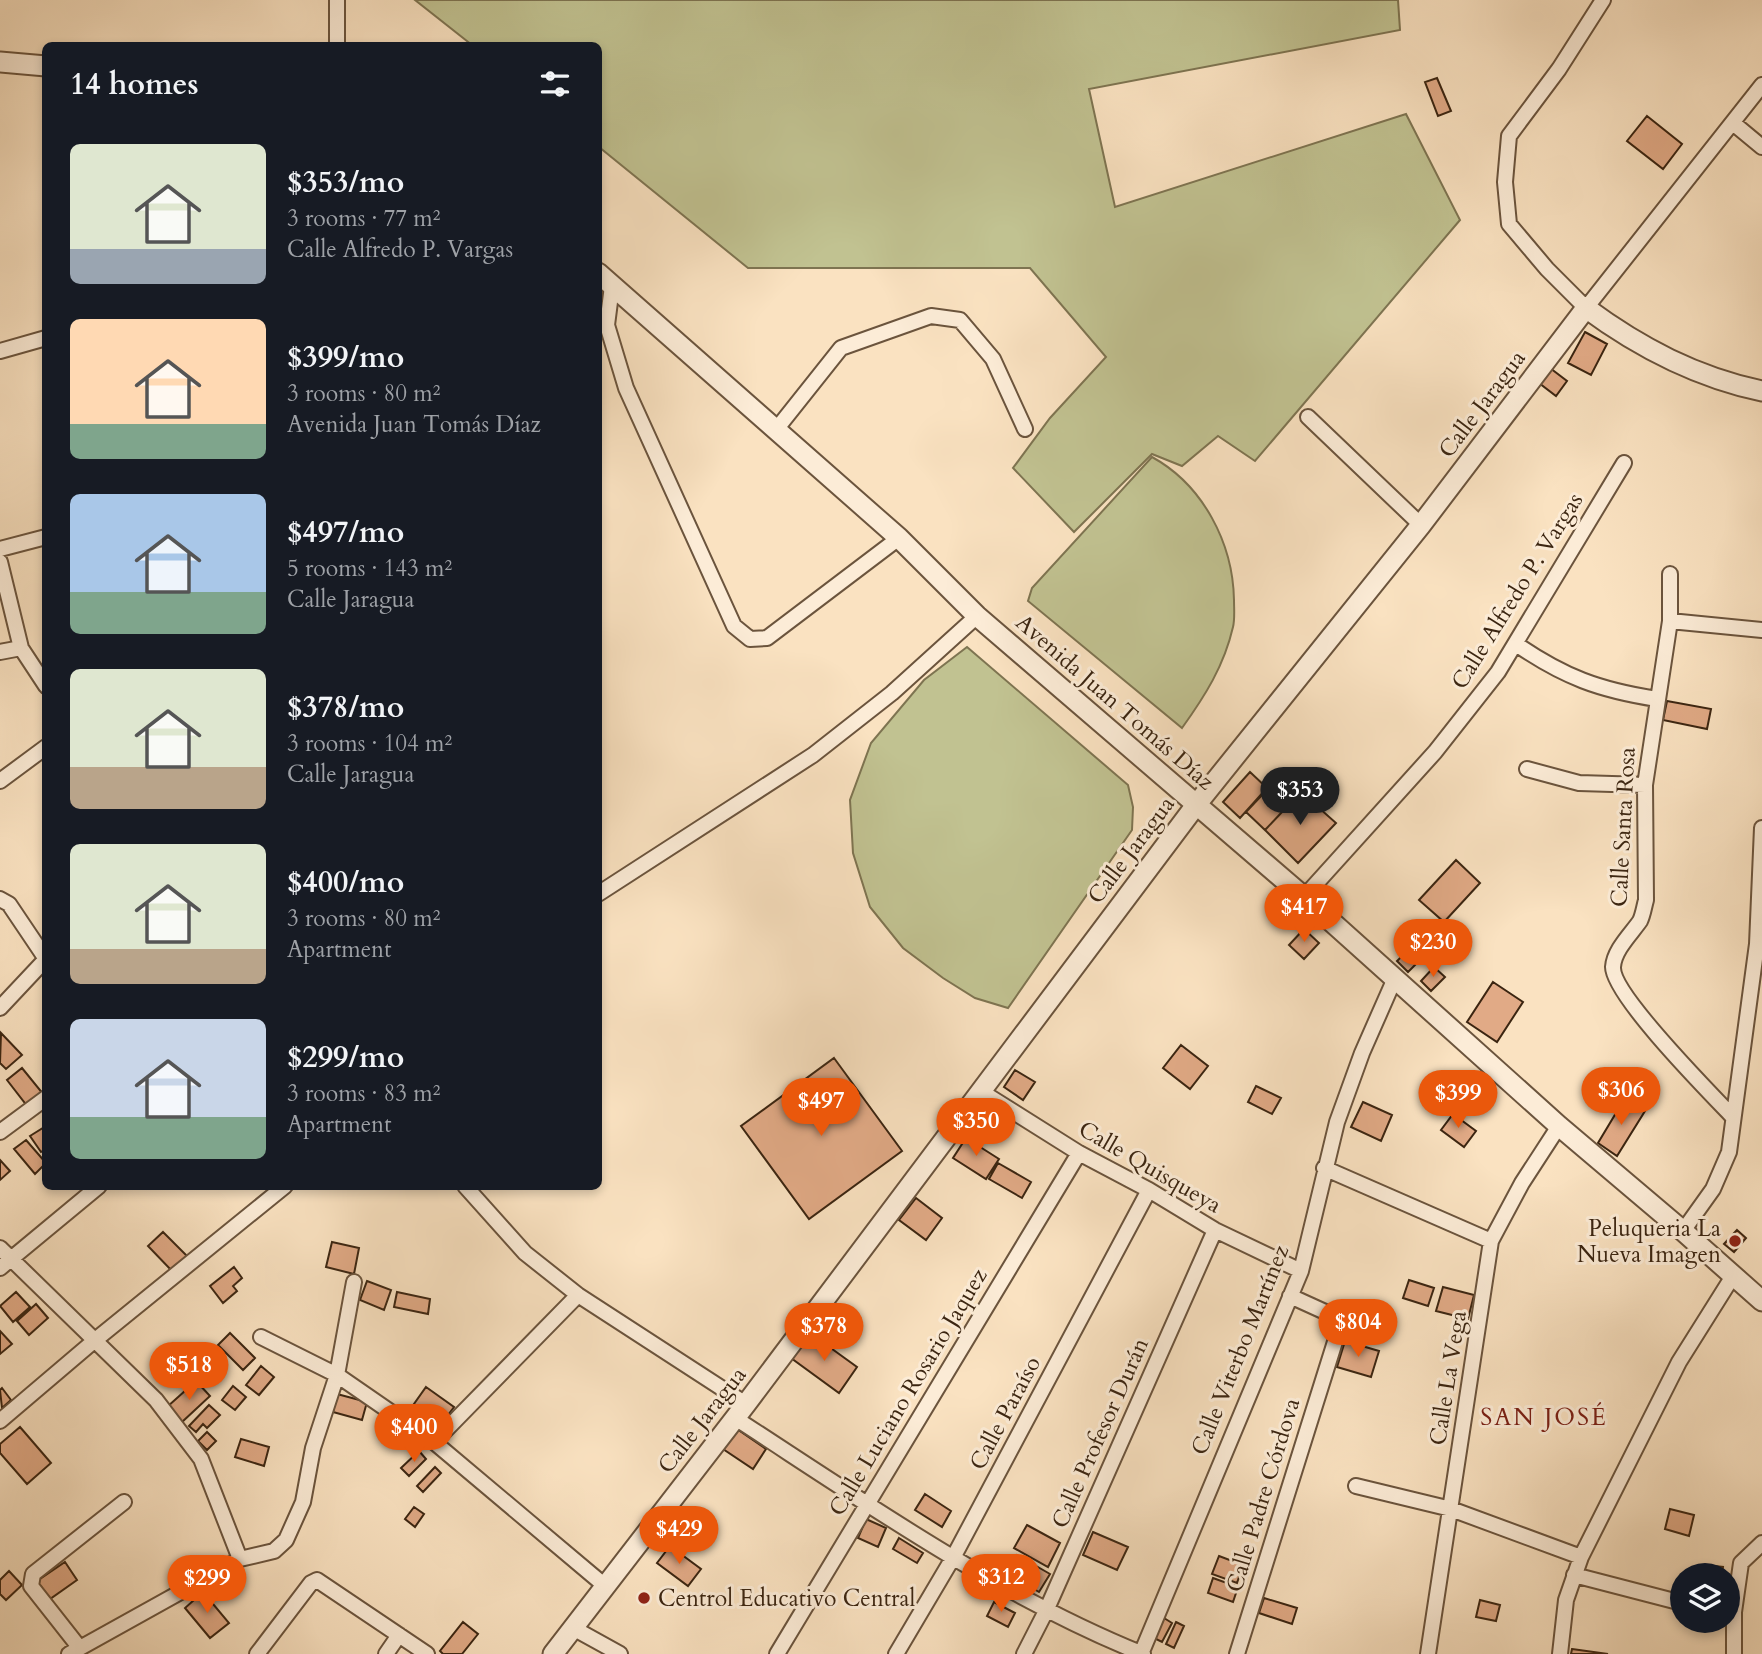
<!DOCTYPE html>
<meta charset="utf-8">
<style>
:root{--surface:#171b24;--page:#20242c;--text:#f1f3f6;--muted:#9ea1a6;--accent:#ea580c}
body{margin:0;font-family:Cardo,serif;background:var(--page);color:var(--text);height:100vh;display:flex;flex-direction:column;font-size:26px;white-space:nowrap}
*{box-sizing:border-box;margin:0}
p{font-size:23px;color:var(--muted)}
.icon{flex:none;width:38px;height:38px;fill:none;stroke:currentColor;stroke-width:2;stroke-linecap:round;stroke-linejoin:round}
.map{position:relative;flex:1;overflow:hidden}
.details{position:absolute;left:42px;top:42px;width:560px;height:1148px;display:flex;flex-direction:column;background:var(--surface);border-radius:10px;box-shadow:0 4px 10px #0003}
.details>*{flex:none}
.tools{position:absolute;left:1670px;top:1563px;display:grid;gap:14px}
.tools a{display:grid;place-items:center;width:70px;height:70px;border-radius:50%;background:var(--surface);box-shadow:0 4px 10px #0003;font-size:35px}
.price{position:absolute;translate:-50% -60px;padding:0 16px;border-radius:24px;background:var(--accent);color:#fff;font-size:23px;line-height:46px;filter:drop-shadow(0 2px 4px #0008)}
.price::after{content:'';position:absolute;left:50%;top:42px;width:21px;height:16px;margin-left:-10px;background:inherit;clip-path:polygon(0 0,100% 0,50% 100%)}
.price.current{background:#222;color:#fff}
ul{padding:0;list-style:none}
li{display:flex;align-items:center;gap:21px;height:175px;padding:0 28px}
li span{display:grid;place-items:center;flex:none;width:196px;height:140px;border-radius:10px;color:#555}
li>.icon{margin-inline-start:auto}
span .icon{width:84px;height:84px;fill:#fffc;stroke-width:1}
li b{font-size:30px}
h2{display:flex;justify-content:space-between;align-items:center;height:84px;padding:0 28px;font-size:30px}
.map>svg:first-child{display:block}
</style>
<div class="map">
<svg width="1762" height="1654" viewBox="0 0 1762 1654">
<rect width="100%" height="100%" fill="#fae2c1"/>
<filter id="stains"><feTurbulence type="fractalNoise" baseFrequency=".00286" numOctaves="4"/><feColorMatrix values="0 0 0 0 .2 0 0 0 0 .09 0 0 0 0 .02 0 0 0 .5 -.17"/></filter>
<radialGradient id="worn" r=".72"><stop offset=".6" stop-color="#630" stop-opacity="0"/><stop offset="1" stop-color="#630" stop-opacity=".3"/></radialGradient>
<path fill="#c1c291" stroke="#7e7451" stroke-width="2" d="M415,0H1398L1400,30L1089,89L1115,207L1406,114L1460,220L1255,461L1218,436L1182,466L1152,454L1074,532L1013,468L1050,418L1106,357L1030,268H748L599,147L598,46L472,45Z
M1152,457C1203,485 1233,543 1234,600C1234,609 1235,619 1233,627C1224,666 1205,696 1182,728L1028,601L1032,588Z
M967,647L1128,785L1133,807L1132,830L1008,1008L975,998L943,978L903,948L870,907L853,853L850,800L871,743L924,680Z"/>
<path fill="#e1aa86" stroke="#3b2511" stroke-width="2" d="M1437,78L1451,111L1438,116L1425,82Z
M1647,116L1682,144L1663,169L1627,141Z
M1585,332L1607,344L1591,375L1568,363Z
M1550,368L1567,381L1556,396L1539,383Z
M1667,701L1711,709L1707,729L1663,720Z
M1250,772L1267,788L1240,818L1223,802Z
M1282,774L1301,792L1265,830L1246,812Z
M1301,792L1336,823L1298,863L1265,830Z
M1456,860L1480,883L1444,922L1419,900Z
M1304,929L1319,943L1304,959L1289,945Z
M1418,941L1428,952L1408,972L1397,961Z
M1434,967L1445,977L1431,991L1421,981Z
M1493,982L1523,1002L1497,1042L1467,1022Z
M1,1033L22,1055L6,1069L0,1063Z
M1181,1045L1208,1066L1190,1089L1163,1068Z
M834,1058L902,1151L809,1219L741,1126Z
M22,1068L44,1095L28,1107L7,1080Z
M1015,1070L1035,1082L1023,1100L1004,1087Z
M1256,1086L1281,1098L1272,1114L1248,1102Z
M1625,1098L1645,1111L1617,1156L1598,1143Z
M1363,1102L1392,1115L1381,1141L1351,1127Z
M1453,1114L1476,1131L1464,1147L1441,1130Z
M46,1126V1149L41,1152L30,1136Z
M966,1138L999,1159L986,1179L953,1158Z
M26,1140L46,1163L35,1174L14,1149Z
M0,1160L10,1171L0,1180Z
M998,1163L1031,1182L1022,1198L989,1179Z
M916,1198L942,1218L926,1240L899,1220Z
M1737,1230L1746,1238L1734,1252L1724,1244Z
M163,1232L187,1256L172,1271L148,1246Z
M332,1242L359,1248L354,1274L326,1267Z
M234,1267L242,1278L233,1286L237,1291L223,1303L210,1286Z
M1409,1280L1434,1288L1428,1306L1403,1298Z
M367,1281L391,1290L384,1310L360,1300Z
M1443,1287L1474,1295L1468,1319L1436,1311Z
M16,1292L30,1307L13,1322L0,1306Z
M397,1292L430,1299L428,1314L394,1307Z
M36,1304L48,1318L29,1335L17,1321Z
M0,1331L12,1344L0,1354Z
M230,1333L255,1358L243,1370L218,1345Z
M810,1333L857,1367L839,1393L791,1358Z
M1345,1341L1379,1351L1371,1377L1337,1367Z
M261,1366L274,1377L259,1395L246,1385Z
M196,1381L210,1396L182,1422L167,1407Z
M233,1386L246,1397L235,1410L222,1400Z
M426,1387L454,1407L436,1431L409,1411Z
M2,1388L11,1400L2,1408L0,1390Z
M337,1394L367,1402L362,1420L333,1412Z
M209,1405L220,1415L207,1428L203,1424L196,1432L189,1426Z
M20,1427L51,1463L27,1484L0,1453V1444Z
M734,1427L766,1449L753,1469L720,1447Z
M207,1432L216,1441L207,1450L198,1441Z
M241,1439L269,1447L264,1466L235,1457Z
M419,1451L426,1459L409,1476L401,1468Z
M435,1467L441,1473L423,1492L417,1486Z
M925,1494L951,1511L942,1527L915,1510Z
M414,1507L424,1514L415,1527L405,1519Z
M1670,1509L1694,1515L1689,1536L1665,1529Z
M866,1519L886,1528L878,1547L858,1538Z
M1027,1525L1060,1543L1048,1567L1014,1548Z
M1093,1532L1128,1547L1117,1570L1083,1555Z
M899,1538L923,1553L917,1563L893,1549Z
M670,1546L701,1569L688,1586L657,1563Z
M1017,1555L1050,1574L1039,1592L1007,1573Z
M1219,1556L1243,1565L1237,1583L1212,1574Z
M65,1562L77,1580L50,1599L37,1581Z
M1704,1565L1723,1567L1722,1575H1703Z
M9,1571L22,1585L6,1600L0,1594V1580Z
M1213,1578L1238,1587L1233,1602L1208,1593Z
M203,1592L229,1623L210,1638L185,1608Z
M1264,1598L1297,1608L1292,1624L1259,1613Z
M1480,1600L1500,1605L1496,1621L1476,1617Z
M994,1602L1015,1613L1008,1627L987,1616Z
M1164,1618L1172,1623L1162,1642L1154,1638Z
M463,1622L478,1634L462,1654H443L440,1651Z
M1176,1622L1184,1626L1174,1648L1166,1644Z
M1572,1649L1608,1654H1571Z"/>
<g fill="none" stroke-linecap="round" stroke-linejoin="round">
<defs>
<path id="minor" d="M1603,0L1559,69L1509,136L1505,182L1509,224L1547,269L1586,308L1762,85
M337,46V0
M1733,123L1762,147
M612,286L607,325L626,388L734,626L750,639L767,638L899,538
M0,351L46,338
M1308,417L1421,525
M775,431L841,348L931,316L960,320L993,359L1025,429
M0,549L46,537
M0,562L21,648L46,686
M1670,574V621L1645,785L1646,900C1644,907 1643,915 1640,921C1631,934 1614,950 1613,967C1612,994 1711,1094 1733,1117
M1670,621L1762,630
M1516,644C1564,677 1599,690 1657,699
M0,652L21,648
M1527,769L1579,783L1645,785
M0,781L46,747
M598,894L813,755L892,693L977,616
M1304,897L1435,752L1498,672L1624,463
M0,899L9,904L46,959
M0,1008L46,959
M982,1092L1079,1153L1149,1190L1215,1230L1301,1271
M0,1132L46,1098
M1324,1168L1491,1241
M465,1186L525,1253L578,1295L746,1404
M1683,1231L1713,1189L1729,1152L1757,944L1762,828
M0,1248L156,1400L201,1459L240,1559L274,1551L286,1540L303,1502L313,1448L337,1375L354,1282
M0,1268L99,1186
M578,1295L434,1442L604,1585
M261,1337L337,1375L434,1442
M735,1418C866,1503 997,1595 1143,1654
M0,1421L94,1341L285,1186
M1356,1486L1451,1509L1581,1557
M1574,1575L1682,1603
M573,1628L620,1654
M79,1647L31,1586L33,1574L124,1502
M69,1654L240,1559
M257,1654L311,1583L317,1580L427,1654
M386,1654L399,1635
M777,1654L1079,1153
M896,1654L954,1556L1149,1190
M1024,1654L1046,1611L1215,1230
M1141,1654L1301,1271L1337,1122L1362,1053L1395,978
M1237,1654L1339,1329L1338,1320L1334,1316L1290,1296
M1428,1654L1491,1241L1522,1183L1559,1126
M1560,1654L1566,1600L1581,1557L1679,1362L1733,1276
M1734,1654V1612L1741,1563L1762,1543"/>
<path id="tertiary" d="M0,62L46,66
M598,273L899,538L977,616L1304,897L1559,1126L1683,1231L1762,1301
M553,1654L746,1404L1196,805L1421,525L1586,308C1640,348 1696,377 1762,391"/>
</defs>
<use href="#minor" stroke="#6b543d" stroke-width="18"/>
<use href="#tertiary" stroke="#6b543d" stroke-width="23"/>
<use href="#minor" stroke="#fcecd7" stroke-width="14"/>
<use href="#tertiary" stroke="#fcecd7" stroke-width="19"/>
</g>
<g fill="#8f2418" stroke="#fcecd7" stroke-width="2.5">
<circle cx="1735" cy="1241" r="7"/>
<circle cx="644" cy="1598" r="7"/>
</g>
<g text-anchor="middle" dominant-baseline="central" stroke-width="6" stroke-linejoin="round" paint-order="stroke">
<g font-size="23" fill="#3b2511" stroke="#fcecd7">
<text transform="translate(1482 404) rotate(-53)">Calle Jaragua</text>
<text transform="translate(1517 591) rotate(-58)">Calle Alfredo P. Vargas</text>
<text transform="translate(1115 702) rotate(41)">Avenida Juan Tomás Díaz</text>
<text transform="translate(1623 827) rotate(-87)">Calle Santa Rosa</text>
<text transform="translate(1131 850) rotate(-53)">Calle Jaragua</text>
<text transform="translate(1150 1167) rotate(30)">Calle Quisqueya</text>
<text transform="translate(1240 1350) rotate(-68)">Calle Viterbo Martínez</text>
<text transform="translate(1448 1378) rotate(-81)">Calle La Vega</text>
<text transform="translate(908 1392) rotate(-59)">Calle Luciano Rosario Jaquez</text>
<text transform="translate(1005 1413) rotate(-62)">Calle Paraíso</text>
<text transform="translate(702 1420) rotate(-52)">Calle Jaragua</text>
<text transform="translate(1100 1433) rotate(-66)">Calle Profesor Durán</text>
<text transform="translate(1263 1495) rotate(-73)">Calle Padre Córdova</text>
</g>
<g font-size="23" fill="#3b2511" stroke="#fcecd7" text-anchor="end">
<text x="1721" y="1228">Peluqueria La<tspan x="1721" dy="26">Nueva Imagen</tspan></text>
<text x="658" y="1598" text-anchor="start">Centrol Educativo Central</text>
</g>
<g font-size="24" letter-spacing="2" fill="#7a1f14" stroke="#fcecd7">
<text x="1544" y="1417">SAN JOSÉ</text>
</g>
</g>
<rect width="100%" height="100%" filter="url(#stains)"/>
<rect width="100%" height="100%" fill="url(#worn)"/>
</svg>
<div class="tools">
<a><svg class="icon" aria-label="layers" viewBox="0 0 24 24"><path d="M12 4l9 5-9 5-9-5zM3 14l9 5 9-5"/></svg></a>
</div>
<b class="price current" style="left:1300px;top:827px">$353</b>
<b class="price" style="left:1304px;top:944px">$417</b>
<b class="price" style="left:1433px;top:979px">$230</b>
<b class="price" style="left:1621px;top:1127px">$306</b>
<b class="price" style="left:1458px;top:1130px">$399</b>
<b class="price" style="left:821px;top:1138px">$497</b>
<b class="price" style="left:976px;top:1158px">$350</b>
<b class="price" style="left:1358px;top:1359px">$804</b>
<b class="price" style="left:824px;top:1363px">$378</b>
<b class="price" style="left:189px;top:1402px">$518</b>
<b class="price" style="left:414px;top:1464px">$400</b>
<b class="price" style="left:679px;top:1566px">$429</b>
<b class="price" style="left:1001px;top:1614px">$312</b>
<b class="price" style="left:207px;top:1615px">$299</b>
<section class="details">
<h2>14 homes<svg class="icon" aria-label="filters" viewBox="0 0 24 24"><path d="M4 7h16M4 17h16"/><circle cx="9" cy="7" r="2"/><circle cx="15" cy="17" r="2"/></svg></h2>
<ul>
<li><span style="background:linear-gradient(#dfe7d0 75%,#9aa5b1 0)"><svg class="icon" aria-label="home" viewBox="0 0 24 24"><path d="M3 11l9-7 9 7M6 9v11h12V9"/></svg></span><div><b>$353/mo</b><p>3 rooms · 77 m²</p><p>Calle Alfredo P. Vargas</p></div></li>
<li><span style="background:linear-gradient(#ffd9b3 75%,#7fa58c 0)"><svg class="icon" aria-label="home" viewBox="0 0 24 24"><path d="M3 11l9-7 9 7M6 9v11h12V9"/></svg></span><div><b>$399/mo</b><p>3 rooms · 80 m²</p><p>Avenida Juan Tomás Díaz</p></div></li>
<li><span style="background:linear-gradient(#a9c7e8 70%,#7fa58c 0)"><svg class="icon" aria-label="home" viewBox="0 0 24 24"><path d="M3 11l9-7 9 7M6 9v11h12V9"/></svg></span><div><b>$497/mo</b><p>5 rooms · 143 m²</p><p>Calle Jaragua</p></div></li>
<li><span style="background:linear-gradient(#dfe7d0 70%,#b9a48a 0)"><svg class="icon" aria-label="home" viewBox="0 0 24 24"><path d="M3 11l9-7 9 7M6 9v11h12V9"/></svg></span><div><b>$378/mo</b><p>3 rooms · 104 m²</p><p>Calle Jaragua</p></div></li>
<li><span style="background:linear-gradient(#dfe7d0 75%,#b9a48a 0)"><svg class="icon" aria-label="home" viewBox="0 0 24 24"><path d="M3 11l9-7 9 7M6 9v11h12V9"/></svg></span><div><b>$400/mo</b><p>3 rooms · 80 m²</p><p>Apartment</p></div></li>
<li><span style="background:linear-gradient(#c9d6e8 70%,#7fa58c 0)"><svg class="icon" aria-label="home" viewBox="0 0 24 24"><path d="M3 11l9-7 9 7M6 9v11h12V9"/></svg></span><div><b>$299/mo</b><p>3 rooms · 83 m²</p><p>Apartment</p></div></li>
</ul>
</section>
</div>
